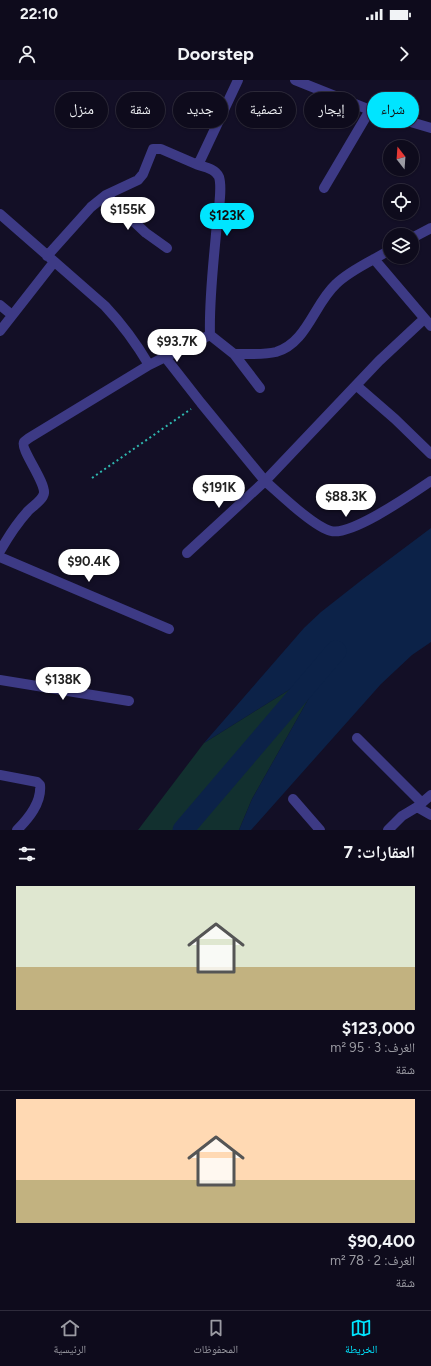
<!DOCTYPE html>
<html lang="ar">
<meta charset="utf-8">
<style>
:root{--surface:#0e0b1c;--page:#1c1929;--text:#f1f3f6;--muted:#9b9ba3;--line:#2e2b3b;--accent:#00e5ff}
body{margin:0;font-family:Figtree,"Noto Naskh Arabic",sans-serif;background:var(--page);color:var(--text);direction:rtl;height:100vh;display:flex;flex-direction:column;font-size:15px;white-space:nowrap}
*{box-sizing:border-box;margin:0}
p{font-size:13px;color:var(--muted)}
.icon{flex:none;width:22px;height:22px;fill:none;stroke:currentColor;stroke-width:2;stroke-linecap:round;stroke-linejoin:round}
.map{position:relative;height:750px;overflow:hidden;direction:ltr}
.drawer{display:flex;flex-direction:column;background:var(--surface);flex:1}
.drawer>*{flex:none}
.guide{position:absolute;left:12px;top:12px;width:407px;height:36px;direction:rtl;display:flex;gap:8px}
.needle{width:26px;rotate:343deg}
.tools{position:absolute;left:383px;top:60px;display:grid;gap:8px}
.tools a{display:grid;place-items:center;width:36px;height:36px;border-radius:50%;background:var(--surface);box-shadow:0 1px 3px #0004,0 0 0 1px var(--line);font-size:20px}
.price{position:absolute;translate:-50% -34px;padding:0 9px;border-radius:14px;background:#fff;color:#222;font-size:13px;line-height:26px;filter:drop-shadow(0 1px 2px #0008)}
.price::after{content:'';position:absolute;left:50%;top:24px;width:12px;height:9px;margin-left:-6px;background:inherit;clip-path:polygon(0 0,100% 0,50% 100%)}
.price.current{background:var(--accent);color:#111}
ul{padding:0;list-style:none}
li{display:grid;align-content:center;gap:8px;height:212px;padding:0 16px}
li+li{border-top:1px solid var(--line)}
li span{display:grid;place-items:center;height:124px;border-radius:0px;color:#555}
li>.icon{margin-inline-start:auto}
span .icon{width:72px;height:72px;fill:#fffc;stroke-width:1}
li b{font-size:17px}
h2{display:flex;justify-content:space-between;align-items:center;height:48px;padding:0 16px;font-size:17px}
.pill{padding:0 14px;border-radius:18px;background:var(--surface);box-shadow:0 1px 3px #0004,0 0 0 1px var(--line);font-size:14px;line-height:36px}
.pill.current{background:var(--accent);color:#111}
.status{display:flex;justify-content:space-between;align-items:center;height:28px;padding:0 20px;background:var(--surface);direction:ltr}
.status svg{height:11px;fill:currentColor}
header{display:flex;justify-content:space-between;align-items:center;height:52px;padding:0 16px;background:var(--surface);font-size:18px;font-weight:700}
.menu{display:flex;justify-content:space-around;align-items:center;height:56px;border-top:1px solid var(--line);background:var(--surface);font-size:11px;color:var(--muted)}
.menu a{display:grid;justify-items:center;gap:2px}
.menu .current{color:var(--accent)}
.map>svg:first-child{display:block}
</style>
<div class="status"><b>22:10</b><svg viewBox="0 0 49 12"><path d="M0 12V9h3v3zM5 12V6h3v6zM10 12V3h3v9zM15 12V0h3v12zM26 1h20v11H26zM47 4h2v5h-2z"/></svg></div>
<header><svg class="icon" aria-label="forward" viewBox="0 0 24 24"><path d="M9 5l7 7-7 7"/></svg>Doorstep<svg class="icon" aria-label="person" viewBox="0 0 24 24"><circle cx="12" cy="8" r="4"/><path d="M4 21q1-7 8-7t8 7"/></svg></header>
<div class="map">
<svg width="431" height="750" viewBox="0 0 431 750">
<rect width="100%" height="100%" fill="#130f26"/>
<path fill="#12302f" d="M316,593L309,618L252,719L239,750H138L204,663Z"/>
<path fill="#0c2248" d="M431,448V562L412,575L381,604L251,750H239L252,719L309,618L316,593L204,663L304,548L321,532L363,499Z"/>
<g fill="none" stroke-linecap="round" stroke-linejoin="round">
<path stroke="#0c2248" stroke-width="21" d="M183,750L336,571"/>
<path stroke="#2fb8b0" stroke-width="2" stroke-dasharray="2 3" stroke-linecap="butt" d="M92,398L191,329"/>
<path stroke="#3d3a85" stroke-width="10" d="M198,85C205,87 216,89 219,97C223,109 217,140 216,154C213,188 209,221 210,255
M324,108L370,30
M106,115L146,153L167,168
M0,134L105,226C122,244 136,263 149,285L210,255L234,274C247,274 263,275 276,272C307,263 314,224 336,204C346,194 361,186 374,179
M412,158L431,148
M390,170L374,179L431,246
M47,176L91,127L106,115L138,100L143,94L153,69H161L198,85L238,0
M0,225L12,235
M0,251L54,182
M234,274L260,308
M165,277L201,323L265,401L379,281L424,239
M357,306L395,339L431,374
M0,471C8,457 17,443 28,431C33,426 43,420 44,413C45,401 20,369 24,362C25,361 29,358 29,358L149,285
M187,473L265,401C280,414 314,447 331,451C352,456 413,413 431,401
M0,477L169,549
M0,600L129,621
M357,658L422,723
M0,695L37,702L40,705C42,723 28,739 17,750
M293,719L320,750
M417,727L431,735
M388,750L402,736L417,727L431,715"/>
<path stroke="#3d3a85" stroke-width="10" d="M295,0L370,30L431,48"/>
</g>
</svg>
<div class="tools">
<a><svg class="needle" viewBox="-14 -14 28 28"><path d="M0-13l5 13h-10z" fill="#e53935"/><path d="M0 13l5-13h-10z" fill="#9b9ba3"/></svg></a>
<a><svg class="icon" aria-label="locate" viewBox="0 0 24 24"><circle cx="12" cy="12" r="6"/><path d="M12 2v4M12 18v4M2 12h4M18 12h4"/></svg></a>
<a><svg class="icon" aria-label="layers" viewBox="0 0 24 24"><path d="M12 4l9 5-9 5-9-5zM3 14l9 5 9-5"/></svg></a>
</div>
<b class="price" style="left:128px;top:151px">$155K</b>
<b class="price current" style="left:227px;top:157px">$123K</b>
<b class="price" style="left:177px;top:283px">$93.7K</b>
<b class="price" style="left:219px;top:429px">$191K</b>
<b class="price" style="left:346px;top:438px">$88.3K</b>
<b class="price" style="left:89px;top:503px">$90.4K</b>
<b class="price" style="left:63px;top:621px">$138K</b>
<div class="guide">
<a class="pill current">شراء</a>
<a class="pill">إيجار</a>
<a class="pill">تصفية</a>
<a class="pill">جديد</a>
<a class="pill">شقة</a>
<a class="pill">منزل</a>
</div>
</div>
<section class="drawer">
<h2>العقارات: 7<svg class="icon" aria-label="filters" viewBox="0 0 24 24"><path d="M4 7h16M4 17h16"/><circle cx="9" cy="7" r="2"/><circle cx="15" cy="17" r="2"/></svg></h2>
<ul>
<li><span style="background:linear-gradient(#dfe7d0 65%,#c2b280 0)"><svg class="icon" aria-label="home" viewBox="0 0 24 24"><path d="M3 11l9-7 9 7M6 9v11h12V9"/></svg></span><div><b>$123,000</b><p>الغرف: 3 · 95 m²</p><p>شقة</p></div></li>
<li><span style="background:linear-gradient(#ffd9b3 65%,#c2b280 0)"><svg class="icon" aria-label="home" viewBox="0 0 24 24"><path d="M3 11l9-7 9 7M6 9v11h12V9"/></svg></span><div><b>$90,400</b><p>الغرف: 2 · 78 m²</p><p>شقة</p></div></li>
</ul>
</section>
<nav class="menu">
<a class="current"><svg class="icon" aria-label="map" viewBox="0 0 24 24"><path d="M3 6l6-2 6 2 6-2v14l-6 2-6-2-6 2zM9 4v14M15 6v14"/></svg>الخريطة</a>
<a><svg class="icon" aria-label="saved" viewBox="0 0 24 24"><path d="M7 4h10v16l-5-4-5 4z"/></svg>المحفوظات</a>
<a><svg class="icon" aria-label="home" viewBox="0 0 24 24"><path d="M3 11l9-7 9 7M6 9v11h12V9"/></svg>الرئيسية</a>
</nav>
